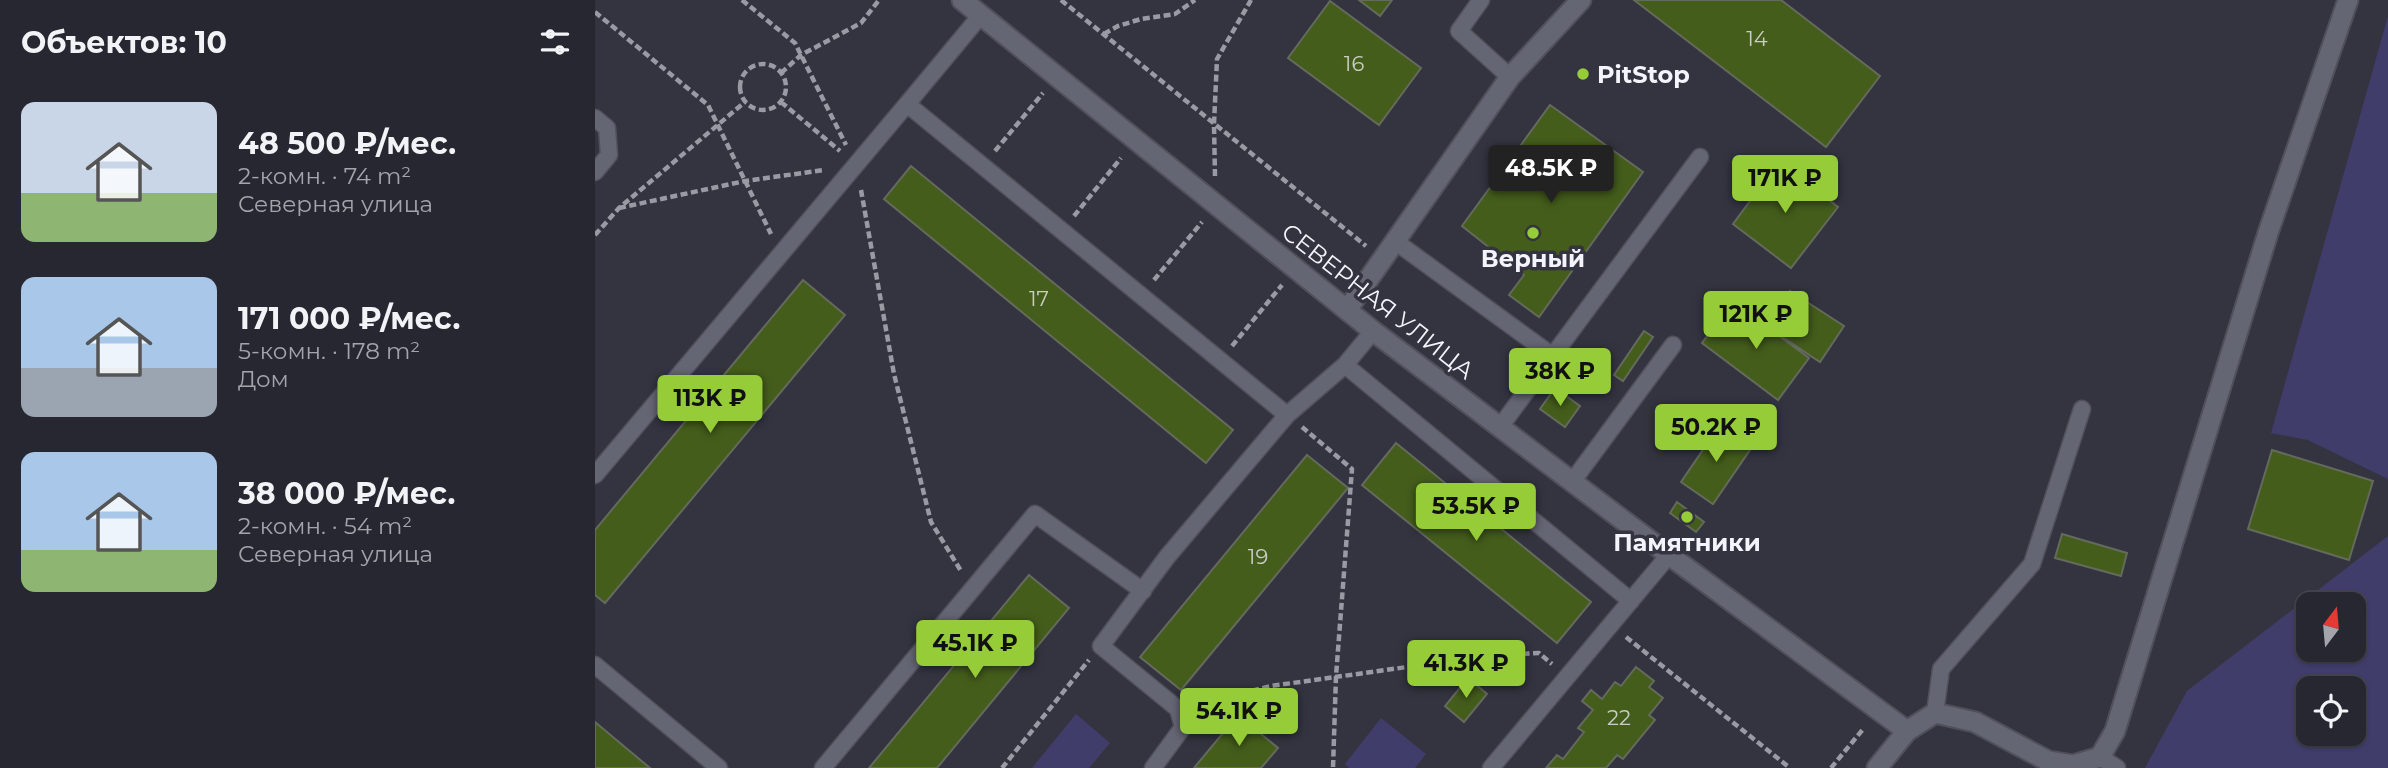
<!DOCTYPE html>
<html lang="ru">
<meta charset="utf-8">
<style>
:root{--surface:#272731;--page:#33333d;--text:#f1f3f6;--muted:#a4a5ab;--line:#43444d;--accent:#97cc39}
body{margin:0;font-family:Montserrat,sans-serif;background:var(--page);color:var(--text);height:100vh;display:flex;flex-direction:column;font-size:26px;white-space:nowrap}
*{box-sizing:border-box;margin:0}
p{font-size:23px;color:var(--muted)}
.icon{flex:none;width:38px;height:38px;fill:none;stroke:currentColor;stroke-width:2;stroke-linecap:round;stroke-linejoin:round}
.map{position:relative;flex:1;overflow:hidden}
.panel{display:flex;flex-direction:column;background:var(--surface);width:595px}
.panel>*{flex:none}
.needle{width:46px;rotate:16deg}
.controls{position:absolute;left:1701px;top:592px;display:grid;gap:14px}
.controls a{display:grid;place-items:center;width:70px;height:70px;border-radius:14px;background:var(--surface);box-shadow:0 2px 5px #0004,0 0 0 2px var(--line);font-size:35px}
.price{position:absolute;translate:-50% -60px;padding:0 16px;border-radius:7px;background:var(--accent);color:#111;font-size:23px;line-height:46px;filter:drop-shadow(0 2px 4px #0008)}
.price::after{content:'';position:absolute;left:50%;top:42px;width:21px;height:16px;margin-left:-10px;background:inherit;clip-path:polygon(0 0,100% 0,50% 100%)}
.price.active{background:#222;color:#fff}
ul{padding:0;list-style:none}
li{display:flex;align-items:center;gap:21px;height:175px;padding:0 21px}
li span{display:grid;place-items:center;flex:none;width:196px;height:140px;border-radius:14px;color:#555}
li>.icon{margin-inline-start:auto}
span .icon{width:84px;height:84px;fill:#fffc;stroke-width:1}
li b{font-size:30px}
h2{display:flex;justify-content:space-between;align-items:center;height:84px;padding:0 21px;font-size:30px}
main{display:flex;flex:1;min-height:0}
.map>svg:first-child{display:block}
</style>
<main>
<section class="panel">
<h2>Объектов: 10<svg class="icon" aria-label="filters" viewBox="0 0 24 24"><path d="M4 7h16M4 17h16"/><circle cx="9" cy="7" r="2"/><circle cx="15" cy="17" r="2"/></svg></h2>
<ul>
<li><span style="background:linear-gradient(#c9d6e8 65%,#8fb573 0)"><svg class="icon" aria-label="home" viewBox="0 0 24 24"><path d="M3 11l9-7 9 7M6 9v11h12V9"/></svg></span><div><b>48 500 ₽/мес.</b><p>2-комн. · 74 m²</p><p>Северная улица</p></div></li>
<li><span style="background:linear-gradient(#a9c7e8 65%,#9aa5b1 0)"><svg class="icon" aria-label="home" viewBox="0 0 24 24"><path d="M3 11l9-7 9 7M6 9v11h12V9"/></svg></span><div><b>171 000 ₽/мес.</b><p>5-комн. · 178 m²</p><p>Дом</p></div></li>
<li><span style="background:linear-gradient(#a9c7e8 70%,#8fb573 0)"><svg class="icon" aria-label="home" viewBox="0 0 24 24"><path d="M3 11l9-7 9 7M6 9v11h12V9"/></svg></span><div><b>38 000 ₽/мес.</b><p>2-комн. · 54 m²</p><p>Северная улица</p></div></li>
</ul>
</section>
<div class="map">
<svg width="1793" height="768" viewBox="0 0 1793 768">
<rect width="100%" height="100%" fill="#343441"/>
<path fill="#403d6b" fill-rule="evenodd" d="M1793,16V479L1713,440L1676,433Z
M1793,536V768H1550L1592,691ZM1713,604H1759V649H1713ZM1713,688H1759V733H1713Z
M481,714L515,743L494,768H437Z
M786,718L831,754L820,768H754L750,764Z"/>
<path fill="#445d1b" stroke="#646a5c" stroke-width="2" d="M764,0H797L785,16Z
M1039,0H1186L1285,76L1231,147Z
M735,1L826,68L784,125L693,58Z
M955,105L1048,172L944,317L914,295L929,275L867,226Z
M1184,162L1243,207L1196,268L1138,224Z
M316,166L638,430L611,463L289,199Z
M208,280L250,315L10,603L0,595V530Z
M1195,291L1249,326L1225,362L1172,327Z
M1138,302L1214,358L1183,400L1107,343Z
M1049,331L1058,337L1028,381L1019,375Z
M960,388L985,406L970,427L945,409Z
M1125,425L1157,447L1118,504L1086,482Z
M801,443L996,602L962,643L767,485Z
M1677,450L1778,481L1754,560L1653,529Z
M712,455L753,488L586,690L545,657Z
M1082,502L1109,522L1101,532L1075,513Z
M1467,534L1532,553L1526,576L1460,558Z
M434,575L474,608L342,768H274Z
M1041,667L1059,681L1054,687L1068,698L1054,715L1060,720L1028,759L1022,755L1011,768H951L962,755L968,759L989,732L983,728L998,710L987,701L996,690L1007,699L1020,682L1026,686Z
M873,678L892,694L869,722L850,706Z
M643,715L683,748L666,768H599Z
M0,722L31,748L55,768H0Z"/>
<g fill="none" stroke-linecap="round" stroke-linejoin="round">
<defs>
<path id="service" d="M886,0L864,31L915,77
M312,104L386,15
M0,118L12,128L14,155L0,172
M801,242L959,357
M750,365L1036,601
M905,427L1105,157
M0,475L312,104L692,415
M977,482L1078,345
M0,665L124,768
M1340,713L1346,669L1437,564L1487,409
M1505,757L1522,768
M228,768L440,514L548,591
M558,768L588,727L583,709L506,646L572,557L692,415L750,365L778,331
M896,768L1074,555"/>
<path id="minor" d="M752,310L915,77L986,0
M1312,731L1340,713L1380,722L1453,761L1478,765L1505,757L1520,731L1673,233L1753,0"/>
<path id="tertiary" d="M367,0L778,331L1074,555L1312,731L1282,768"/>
</defs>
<use href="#service" stroke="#50505a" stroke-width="19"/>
<use href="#minor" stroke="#50505a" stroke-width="23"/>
<use href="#tertiary" stroke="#50505a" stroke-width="23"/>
<path stroke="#9a9aa5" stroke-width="4.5" stroke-dasharray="7 3.5" stroke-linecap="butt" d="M147,0L200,43L251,145
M466,0L771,246
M0,12L113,105L176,234
M509,34L523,26L546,19L580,14L600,0
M145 87a23 23 0 1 1 46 0a23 23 0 1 1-46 0Z
M186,73L206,55L266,23L284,0
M186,102L245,151
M400,151L448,93
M620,176L619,124L622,59L656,0
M266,190L299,374L336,522L366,571
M24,208L150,181L229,170
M479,216L526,158
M0,235L24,208L150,102
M559,280L607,222
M637,346L687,285
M707,427L757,469L741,676L738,768
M1031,637L1195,768
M606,723L613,722L640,695L676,686L891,656L944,653L957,664
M407,768L494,660
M1236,768L1269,728"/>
<use href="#service" stroke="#656674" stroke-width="16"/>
<use href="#minor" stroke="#656674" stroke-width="19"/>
<use href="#tertiary" stroke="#656674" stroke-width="19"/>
</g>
<g fill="#97cc39" stroke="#343441" stroke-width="2.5">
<circle cx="988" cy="74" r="7"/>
<circle cx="938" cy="233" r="7"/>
<circle cx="1092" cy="517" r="7"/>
</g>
<g text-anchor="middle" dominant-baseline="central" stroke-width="7" stroke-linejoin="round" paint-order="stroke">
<g font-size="21" fill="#c8cec4">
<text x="1162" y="38">14</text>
<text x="759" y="63">16</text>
<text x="444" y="298">17</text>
<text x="663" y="556">19</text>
<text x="1024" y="717">22</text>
</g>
<g font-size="24" font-weight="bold" fill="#f4f4fd" stroke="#343441">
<text x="1002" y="74" text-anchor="start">PitStop</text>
<text x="938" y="258">Верный</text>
<text x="1092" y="542">Памятники</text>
</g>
<g font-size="24" fill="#f4f4fd" stroke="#343441">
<text transform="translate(783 301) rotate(38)">СЕВЕРНАЯ УЛИЦА</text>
</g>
</g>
</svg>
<div class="controls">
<a><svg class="needle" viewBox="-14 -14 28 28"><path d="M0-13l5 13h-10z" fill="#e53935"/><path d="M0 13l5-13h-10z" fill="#a4a5ab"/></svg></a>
<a><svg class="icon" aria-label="locate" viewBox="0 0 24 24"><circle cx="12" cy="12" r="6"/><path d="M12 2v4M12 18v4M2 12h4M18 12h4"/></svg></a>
</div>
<b class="price active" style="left:956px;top:205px">48.5K ₽</b>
<b class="price" style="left:1190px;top:215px">171K ₽</b>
<b class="price" style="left:1161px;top:351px">121K ₽</b>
<b class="price" style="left:965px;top:408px">38K ₽</b>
<b class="price" style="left:115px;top:435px">113K ₽</b>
<b class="price" style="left:1121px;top:464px">50.2K ₽</b>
<b class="price" style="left:881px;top:543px">53.5K ₽</b>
<b class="price" style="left:380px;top:680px">45.1K ₽</b>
<b class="price" style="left:871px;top:700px">41.3K ₽</b>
<b class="price" style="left:644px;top:748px">54.1K ₽</b>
</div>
</main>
